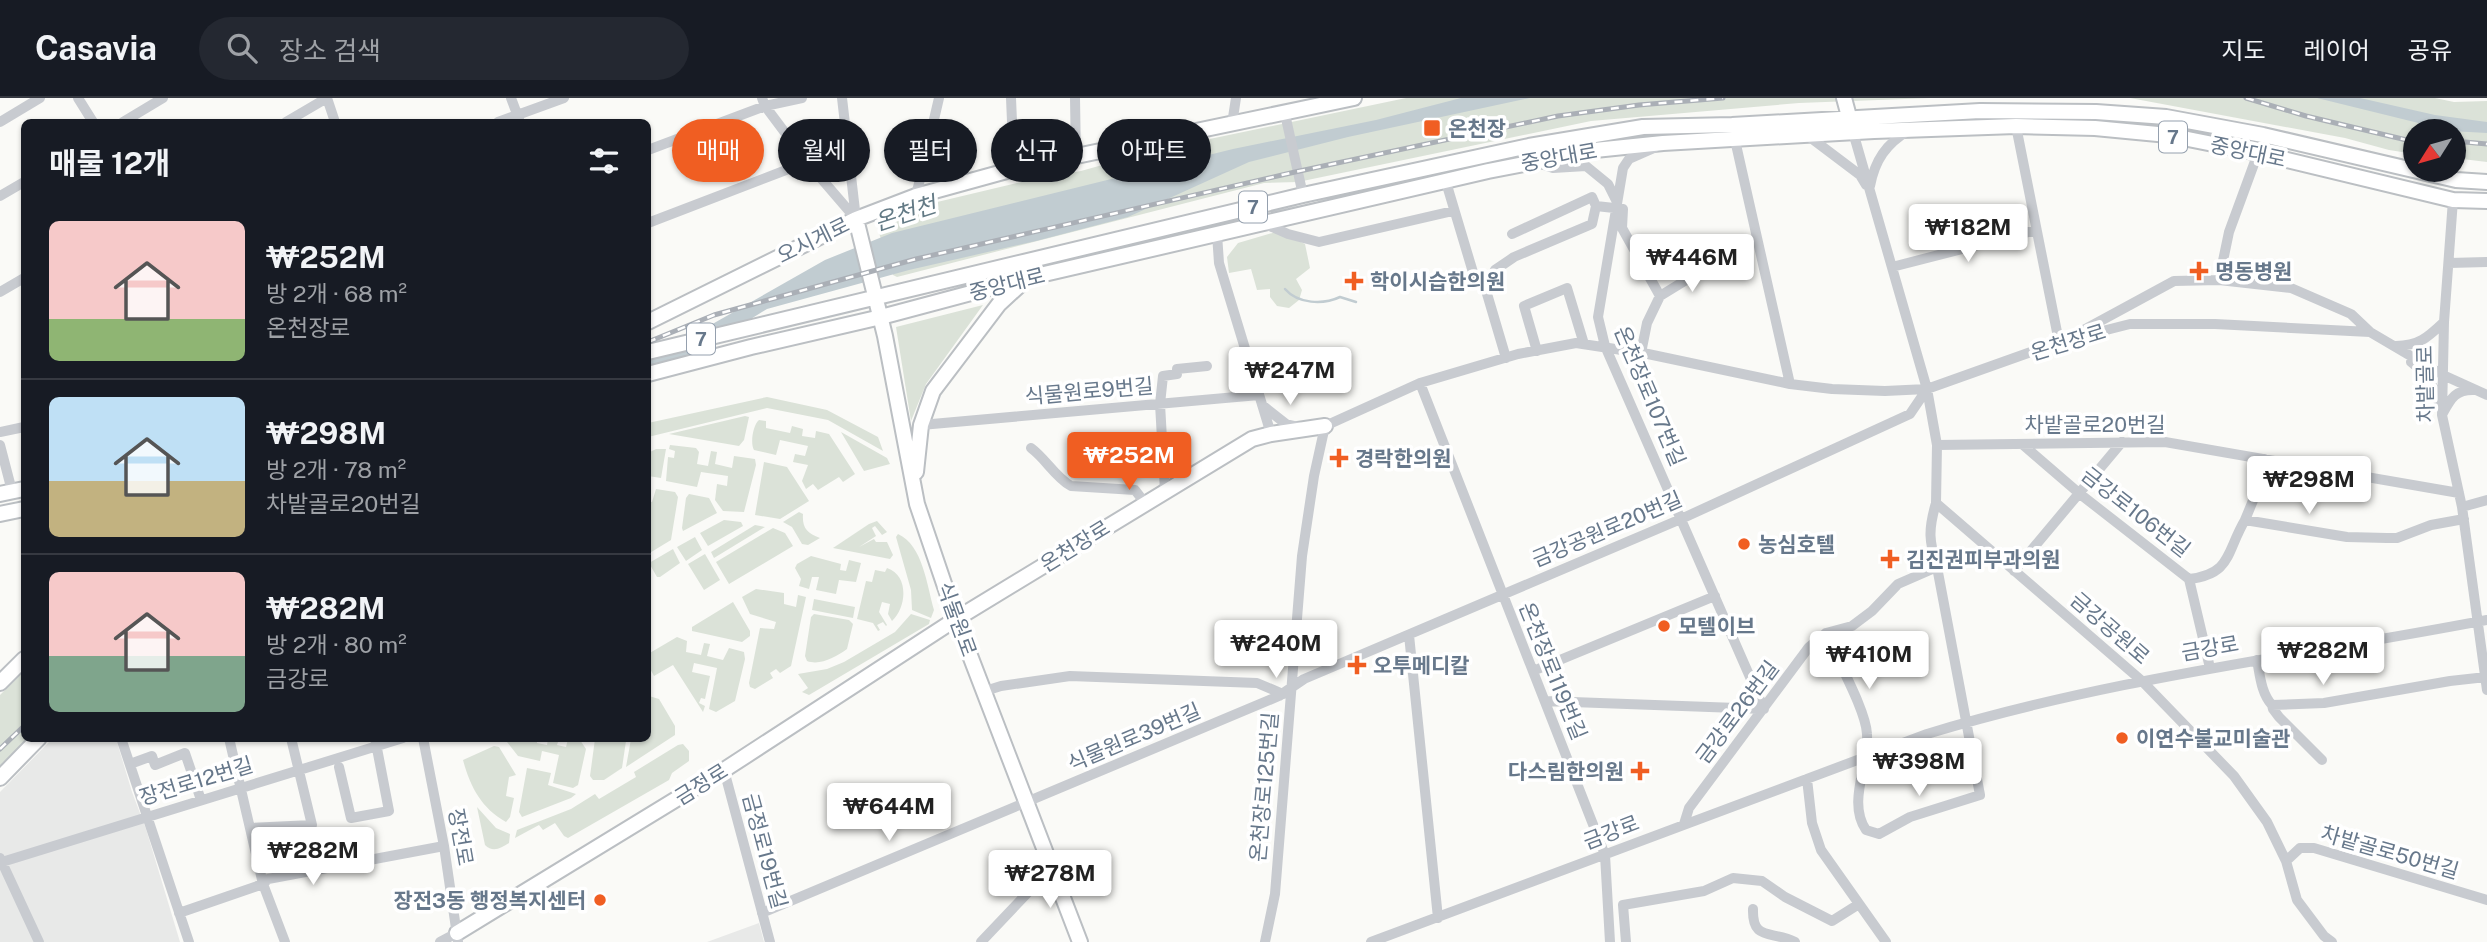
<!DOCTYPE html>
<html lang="ko">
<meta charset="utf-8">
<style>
:root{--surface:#171b24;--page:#242831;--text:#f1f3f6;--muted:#9ea1a6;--line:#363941;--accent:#f05e22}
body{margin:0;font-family:"Public Sans","Noto Sans KR",sans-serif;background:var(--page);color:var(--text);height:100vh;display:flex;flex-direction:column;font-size:26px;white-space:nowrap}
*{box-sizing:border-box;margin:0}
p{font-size:23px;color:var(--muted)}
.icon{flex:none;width:38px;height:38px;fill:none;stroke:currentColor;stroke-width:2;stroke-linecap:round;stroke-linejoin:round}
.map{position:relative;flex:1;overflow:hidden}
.sheet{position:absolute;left:21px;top:21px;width:630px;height:623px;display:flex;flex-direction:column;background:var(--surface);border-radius:10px;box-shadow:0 2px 5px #0004}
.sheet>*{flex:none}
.hud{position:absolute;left:672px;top:21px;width:665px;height:63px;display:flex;gap:14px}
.needle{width:46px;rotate:233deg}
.buttons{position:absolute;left:2403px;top:21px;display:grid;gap:14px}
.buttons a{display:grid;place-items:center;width:63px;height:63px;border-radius:50%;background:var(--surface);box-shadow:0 2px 5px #0004;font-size:35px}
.price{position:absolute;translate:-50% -60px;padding:0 16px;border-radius:7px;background:#fff;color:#222;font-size:23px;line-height:46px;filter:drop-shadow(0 2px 4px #0008)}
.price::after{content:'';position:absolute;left:50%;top:42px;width:21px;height:16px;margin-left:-10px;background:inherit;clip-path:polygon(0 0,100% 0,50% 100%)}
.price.active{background:var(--accent);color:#fff}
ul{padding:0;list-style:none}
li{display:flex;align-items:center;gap:21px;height:175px;padding:0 28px}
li+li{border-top:2px solid var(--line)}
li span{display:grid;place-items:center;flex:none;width:196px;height:140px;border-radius:10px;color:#555}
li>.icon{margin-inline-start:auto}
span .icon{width:84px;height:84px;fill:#fffc;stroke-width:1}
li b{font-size:30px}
h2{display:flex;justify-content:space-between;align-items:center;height:84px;padding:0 28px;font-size:30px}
.tag{padding:0 24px;border-radius:32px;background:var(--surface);box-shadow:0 2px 5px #0004;font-size:24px;line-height:63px}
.tag.active{background:var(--accent);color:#fff}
header{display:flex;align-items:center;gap:42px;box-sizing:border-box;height:98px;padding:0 35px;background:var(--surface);border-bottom:2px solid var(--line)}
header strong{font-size:33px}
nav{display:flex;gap:38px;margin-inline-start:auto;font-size:24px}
.search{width:490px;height:63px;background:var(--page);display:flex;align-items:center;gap:18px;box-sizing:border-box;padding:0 24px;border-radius:38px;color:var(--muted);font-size:26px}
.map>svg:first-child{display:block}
</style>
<header>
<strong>Casavia</strong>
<div class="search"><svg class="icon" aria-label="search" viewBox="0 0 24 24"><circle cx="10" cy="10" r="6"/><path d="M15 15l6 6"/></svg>장소 검색</div>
<nav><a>지도</a><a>레이어</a><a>공유</a></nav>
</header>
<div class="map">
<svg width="2487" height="844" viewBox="0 0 2487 844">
<rect width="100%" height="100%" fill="#fafaf7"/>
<path fill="#e8e9e8" d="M52,641H116L132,694L146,731L180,844H0V694Z
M759,825L764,844H707Z"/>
<path fill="#dbe2d8" d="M1406,0H1931L1799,5L1591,23L1298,84L1264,85L897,179L893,177L876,126L878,120L898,117L912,110L1030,82L1081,73L1152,53Z
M2130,0H2435L2454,4L2487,3V64L2454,60V33H2415V56L2389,52L2345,40Z
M1279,133L1305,146L1310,170L1296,181L1302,192L1299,202L1289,210L1277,208L1270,199V191L1257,192L1251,171L1229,175L1227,159L1238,145Z
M983,207L926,286L911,323L896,229Z
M767,299L827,312L878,339L883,353L828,322L767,310L648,339V325Z
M745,318L749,319L744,342L739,348L669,336Z
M759,322L766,323V330L790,335L792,328L803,331L802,338L815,340L816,333L829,336L855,376L843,384L839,379L818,392L813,386L806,391L802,383L808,367L793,364L795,356L805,358L808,348L780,342L776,357L754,352C750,345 753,327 759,322Z
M841,334L887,360L890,366L864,373Z
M670,347L696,350L699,354L697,366L708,368L711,353L717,354L715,366L732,370L734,358L755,361L756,367L744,414L723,413L715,402L717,386L727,388L728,378L701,374L697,389L666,383L668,359L674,360L675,353L669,351Z
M656,351H666L661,380L648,378V355Z
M764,364L787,369L809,403L780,421L755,417Z
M656,391L675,394L678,399L671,442L648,456V403L652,404Z
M689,396L709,400L717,415L683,433L682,430L686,400Z
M799,414L803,416C802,430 807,435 820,440L808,447L802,446L792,429L783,424Z
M724,422L741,424L743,428L708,448L700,435Z
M877,423L887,434L882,437L875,428L872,430L876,438L859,449L874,441L876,444H887L893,457L890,461L833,450L869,426Z
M755,427L765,429L714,460L711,454Z
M773,430L785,435L793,448L729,486L716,464Z
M898,436C923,447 927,488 934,512L931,520L912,512L911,492L896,439Z
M695,439L702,452L686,463L677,449Z
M673,451L680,465L660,479H657L649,465Z
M705,456L720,482L704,492L688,466Z
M811,458L841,466L840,472L846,473L849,462L861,465L856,484L839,482L836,496L816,492L819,479H812L809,491L799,488L801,481L795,470L797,466Z
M887,470C909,477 907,509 892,523L888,516L890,506L882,504L879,514L887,527L886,528L883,524L877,527L880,532L878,533L873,525L857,521L866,483L872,484L875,472L885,474Z
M756,491L784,495V506L796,509L798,497L806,499L791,568L780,575L776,571L770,575L773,580L755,591L750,589L749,585L760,530L774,531L776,524L750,516L742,499Z
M814,501L855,509L853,520L812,512Z
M733,504L750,533V538L742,544L692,533V529Z
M814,516L849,522L853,526L847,551C836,559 820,568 807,563L805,558L811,519Z
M911,516L930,522L929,526L809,597L802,594L808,590L798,576L827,571L844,564L895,534Z
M677,539L687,543L686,554L701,557L704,545L710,546L707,558L723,562L729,550L744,554L745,561L735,603L716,614L709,611L717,570L694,565L692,574L710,578L705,601L701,600L699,605L705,608L703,614L673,567L654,578L648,567V556Z
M24,573V640L33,641L0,674V597Z
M649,598L659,601L675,628V637L626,669L631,641L648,640V599Z
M508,641H537V645L547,647L548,641H559L557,647L566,649L568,641L580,642L586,651L578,687L573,690L553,685L559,657L542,653L540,663L518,658L507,644Z
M595,641H626V643L622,670L604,682H593L590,678Z
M683,646L689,653V663L672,675L669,682L568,740L564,738L555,725L543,732L539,727L515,740L517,732L571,711L595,696L599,701L636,679L634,674L678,647Z
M494,648L499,649L516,677L509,679L506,698L514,700L510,719L506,724C481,710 470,688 463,662Z
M527,670L551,675L548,687L576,696L571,700L522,719L519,714Z
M477,709L496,730L510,736L509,745C501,750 493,755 485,747Z"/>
<path fill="#c1ccd1" d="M1461,0H1530L1348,39L1249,64L1128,119L1036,143L909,172L767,211L648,285V263L656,258L825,162L892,135L1233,51L1376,22Z
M2317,0H2360L2435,17L2487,24V35L2451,33Z"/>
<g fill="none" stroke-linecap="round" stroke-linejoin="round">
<path stroke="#c1ccd1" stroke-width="2.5" d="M1285,191C1298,206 1323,207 1340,199L1356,204"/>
<defs>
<path id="major" d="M1844,0L1851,26
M856,121L885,238L917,406L956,521L1080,844
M648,224L856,121L916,98L1014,71L1354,0
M648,254L1303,97L1529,48L1643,29L1732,27L1980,13L2096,14L2166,19L2263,37L2456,82L2487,84
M648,276L751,249L881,219L1027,180L1488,73L1595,52L1663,45L1874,33L2016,28L2095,30L2168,37L2258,55L2453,102L2487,103
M916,374L921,327L933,293L999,206L1023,184
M0,396L24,391
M0,416L24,411
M0,585L24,561
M0,680L39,640
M457,835L724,672L956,521L1252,341L1271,336L1325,328"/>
</defs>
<use href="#major" stroke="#bbbfc3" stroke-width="18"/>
<path stroke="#c8cbd0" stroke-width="10" d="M78,0L93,24
M327,0L335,24
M511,0L520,24
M762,0L765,8L807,64L856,121
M842,0L856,121
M1011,0L1014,71
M1075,0L1076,60
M1285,16L1303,97
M0,24L40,0
M123,24L163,0
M286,24L327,0
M498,24L564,0
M1232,26L1236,0
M2016,28L2059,244L2065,241
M1853,34L1927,291L1937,347L1936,405L2142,583L2234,678L2267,724L2286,763L2297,802L2324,838L2332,844
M1807,37L1860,77L1866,87
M1735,42L1790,286
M648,52L765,8L802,0
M1535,64L1553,70L1586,68L1608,86L1616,102
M1446,84L1475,181L1485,189
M1870,88C1875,62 1886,46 1909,32
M0,98L24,84
M916,98L939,0
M2453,102L2444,224L2442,317L2462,409L2487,592
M648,125L807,64
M1263,125L1288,136L1319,144L1453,113
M1217,136L1219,165L1271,336
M1512,136L1592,99L1596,108
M2449,165L2487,164
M1892,169L2036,132
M2219,182L2229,134L2258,55
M0,194L24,180
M1660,198L1709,168
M2080,234L2174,183L2219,182L2291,190L2351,216L2370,234
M2396,248C2419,248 2428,239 2444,224
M1537,253L1524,208L1567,190L1584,246
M1506,260L1485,189L1495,172L1514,159L1592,126L1596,108L1623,111L1622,130L1660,198L1647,225L1641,255
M2411,264L2429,279L2439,305
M1420,285L1605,757L1610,844
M1262,307L1286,326L1299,329
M2443,315C2451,300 2456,291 2475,292
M921,327L1259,297
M0,334L24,329
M2022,346L2080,396L2189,481L2210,570
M0,347L12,393
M1937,347L2165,344L2459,395
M1031,350C1046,361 1055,379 1071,388L1135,392L1145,405
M1165,393L1160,306L1163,278L1177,276V271L1207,268
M2462,409L2487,402
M2245,422L2261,383L2264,361
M2014,473L2122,344
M2189,481C2232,476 2226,454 2245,422L2347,439L2387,440H2397L2431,427L2464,421
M1826,535C1836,560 1866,612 1867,636C1869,667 1847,704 1866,732L1879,736L1910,719L1980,697L1937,469C1929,443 1928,432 1936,405
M1409,537L1438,820
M2257,562C2260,577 2261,595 2272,607
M1533,573L1715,498
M985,593L1001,588L1070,578L1257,585L1283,596
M1545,603L1764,611L1605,248L1598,219L1623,70L1629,61L1654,50
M121,640L189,844
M229,640L263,786L285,844
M423,640L444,748L458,844
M2322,662L2279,619L2273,611L2272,607L2324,605L2450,583L2486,579
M130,666L152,658L155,667L185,655L201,702
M339,669L351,720L389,713L375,640
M724,672L770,844
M1807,681L1812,725L1821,752L1886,844
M1684,726L1689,710L1809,549L1826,535L1852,528L1872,513L1898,486L1937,469
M251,730L312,727L291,640
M0,760L39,844
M2286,763L2300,750H2314L2487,802
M2,764L403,640
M1753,811C1752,844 1772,832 1795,844
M179,815L263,786L268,781L444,748
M762,815L1279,598L1304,581L1681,421L1910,316L1927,291
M440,844L457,835
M981,844L1053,768
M1265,844L1275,796L1302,458L1314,378L1325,328L1420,285L1518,256L1576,245L1648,256L1790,286L1832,291L1885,293L1927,291L2059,244L2130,226H2215L2370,234L2443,277L2487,297
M1371,844L1927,636C2110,580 2300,558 2487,522
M1626,844L1623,807L1704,793L1733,780L1762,783L1785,799L1832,823L1859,806"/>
<use href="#major" stroke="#fff" stroke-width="14"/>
<defs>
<path id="rail" d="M2246,0L2306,18L2415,44
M2454,43L2487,46
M648,244L714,217L916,161L1295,74L1558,18L1639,7L1723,0
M0,651L24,628"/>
</defs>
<use href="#rail" stroke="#aaafb6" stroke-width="5"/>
<use href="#rail" stroke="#fff" stroke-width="2.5" stroke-dasharray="8" stroke-linecap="butt"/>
</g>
<g fill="#f05e22" stroke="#fff" stroke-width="2.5">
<rect x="1423" y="21" width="18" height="18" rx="3.5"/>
<path d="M2195.5 162.5h7v7h7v7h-7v7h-7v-7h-7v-7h7z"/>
<path d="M1350.5 172.5h7v7h7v7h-7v7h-7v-7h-7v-7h7z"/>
<path d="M1335.5 349.5h7v7h7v7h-7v7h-7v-7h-7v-7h7z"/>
<circle cx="1744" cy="446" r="7"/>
<path d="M1886.5 450.5h7v7h7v7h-7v7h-7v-7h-7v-7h7z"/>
<circle cx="1664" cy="528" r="7"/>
<path d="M1353.5 556.5h7v7h7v7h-7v7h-7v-7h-7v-7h7z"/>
<circle cx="2122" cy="640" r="7"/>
<path d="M1636.5 662.5h7v7h7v7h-7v7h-7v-7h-7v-7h7z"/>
<circle cx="600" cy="802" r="7"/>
</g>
<g text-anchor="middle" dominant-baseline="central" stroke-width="7" stroke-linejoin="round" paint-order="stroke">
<g fill="#fff" stroke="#95a0ae" stroke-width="2">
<rect x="2159" y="23.5" width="28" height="31" rx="5"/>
<rect x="1239" y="93.5" width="28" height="31" rx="5"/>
<rect x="687" y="225.5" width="28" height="31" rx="5"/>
</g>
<g font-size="19" font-weight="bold" fill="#67788b">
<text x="2173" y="39">7</text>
<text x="1253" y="109">7</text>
<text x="701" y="241">7</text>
</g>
<g font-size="21" font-weight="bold" fill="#67788b" stroke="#fff" text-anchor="start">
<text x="1448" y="30">온천장</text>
<text x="2215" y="173">명동병원</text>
<text x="1370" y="183">학이시습한의원</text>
<text x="1355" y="360">경락한의원</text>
<text x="1758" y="446">농심호텔</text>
<text x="1906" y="461">김진권피부과의원</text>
<text x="1678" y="528">모텔이브</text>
<text x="1373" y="567">오투메디칼</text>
<text x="2136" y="640">이연수불교미술관</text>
<text x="1624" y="673" text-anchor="end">다스림한의원</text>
<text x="586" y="802" text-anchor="end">장전3동 행정복지센터</text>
</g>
<g font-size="21" fill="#67788b" stroke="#fff">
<text transform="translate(2248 54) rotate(12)">중앙대로</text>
<text transform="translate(1559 59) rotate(-10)">중앙대로</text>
<text transform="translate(813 142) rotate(-26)">오시게로</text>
<text transform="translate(1007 186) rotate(-14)">중앙대로</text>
<text transform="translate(2068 244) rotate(-17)">온천장로</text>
<text transform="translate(2425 286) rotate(-91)">차밭골로</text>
<text transform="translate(1089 293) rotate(-5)">식물원로9번길</text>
<text transform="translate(1650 298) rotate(67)">온천장로107번길</text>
<text x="2095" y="326">차밭골로20번길</text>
<text transform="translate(2136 414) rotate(38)">금강로106번길</text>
<text transform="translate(1607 431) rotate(-23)">금강공원로20번길</text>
<text transform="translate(1075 448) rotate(-32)">온천장로</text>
<text transform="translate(957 521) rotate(70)">식물원로</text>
<text transform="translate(2110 530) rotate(41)">금강공원로</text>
<text transform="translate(2210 550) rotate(-10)">금강로</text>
<text transform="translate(1553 573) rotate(68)">온천장로119번길</text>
<text transform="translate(1737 614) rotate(-53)">금강로26번길</text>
<text transform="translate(1134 639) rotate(-23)">식물원로39번길</text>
<text transform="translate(196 683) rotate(-17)">장전로12번길</text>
<text transform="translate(701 686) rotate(-32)">금정로</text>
<text transform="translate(1264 689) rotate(-85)">온천장로125번길</text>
<text transform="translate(1611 734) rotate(-21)">금강로</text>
<text transform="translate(461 739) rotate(80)">장전로</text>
<text transform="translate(765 753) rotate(75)">금정로19번길</text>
<text transform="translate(2390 754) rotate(16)">차밭골로50번길</text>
</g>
<g font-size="23" font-style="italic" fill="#637a85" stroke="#fff">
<text transform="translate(905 115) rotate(-18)">온천천</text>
</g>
</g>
</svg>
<div class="buttons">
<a><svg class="needle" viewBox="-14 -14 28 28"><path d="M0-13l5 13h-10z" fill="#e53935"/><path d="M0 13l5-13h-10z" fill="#9ea1a6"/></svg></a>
</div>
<b class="price" style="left:1968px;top:166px">₩182M</b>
<b class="price" style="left:1692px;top:196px">₩446M</b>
<b class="price" style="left:1290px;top:309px">₩247M</b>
<b class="price active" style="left:1129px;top:394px">₩252M</b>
<b class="price" style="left:2309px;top:418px">₩298M</b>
<b class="price" style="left:1276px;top:582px">₩240M</b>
<b class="price" style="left:2323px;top:589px">₩282M</b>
<b class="price" style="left:1869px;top:593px">₩410M</b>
<b class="price" style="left:1919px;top:700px">₩398M</b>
<b class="price" style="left:889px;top:745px">₩644M</b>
<b class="price" style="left:313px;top:789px">₩282M</b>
<b class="price" style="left:1050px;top:812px">₩278M</b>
<div class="hud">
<a class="tag active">매매</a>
<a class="tag">월세</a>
<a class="tag">필터</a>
<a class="tag">신규</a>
<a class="tag">아파트</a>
</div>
<section class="sheet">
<h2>매물 12개<svg class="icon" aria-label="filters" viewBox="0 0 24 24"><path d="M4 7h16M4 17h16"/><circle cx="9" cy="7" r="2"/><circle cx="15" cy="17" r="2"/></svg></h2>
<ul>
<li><span style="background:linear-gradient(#f6c9c9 70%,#8fb573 0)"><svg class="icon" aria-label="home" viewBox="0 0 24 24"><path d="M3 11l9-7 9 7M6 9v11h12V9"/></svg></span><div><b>₩252M</b><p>방 2개 · 68 m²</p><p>온천장로</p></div></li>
<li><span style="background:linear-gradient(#bfe0f5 60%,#c2b280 0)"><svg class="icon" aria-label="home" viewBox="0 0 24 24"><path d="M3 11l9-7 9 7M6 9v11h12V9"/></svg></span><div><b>₩298M</b><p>방 2개 · 78 m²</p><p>차밭골로20번길</p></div></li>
<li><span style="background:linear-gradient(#f6c9c9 60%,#7fa58c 0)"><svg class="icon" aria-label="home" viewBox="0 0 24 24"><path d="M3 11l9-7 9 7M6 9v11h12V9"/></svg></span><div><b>₩282M</b><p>방 2개 · 80 m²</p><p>금강로</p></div></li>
</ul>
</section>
</div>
